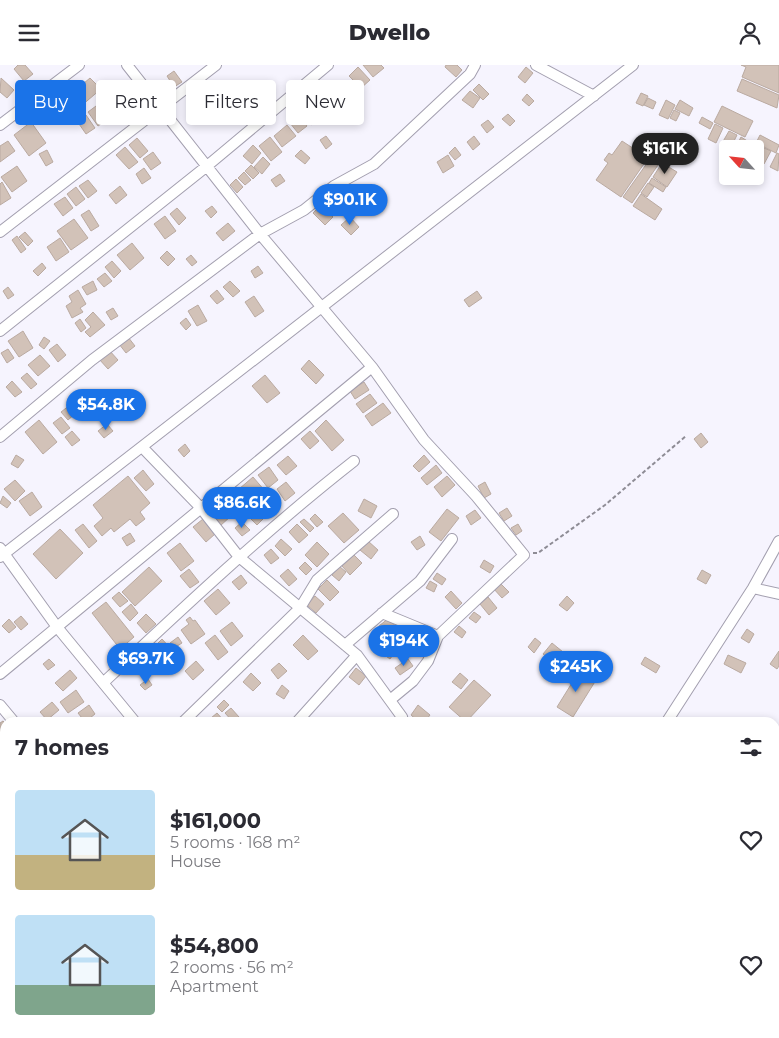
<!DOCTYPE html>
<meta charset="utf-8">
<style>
:root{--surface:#fff;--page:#f2f2f3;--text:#2b2b33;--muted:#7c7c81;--accent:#1a73e8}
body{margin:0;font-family:Montserrat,sans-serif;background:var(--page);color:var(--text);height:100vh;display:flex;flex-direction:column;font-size:19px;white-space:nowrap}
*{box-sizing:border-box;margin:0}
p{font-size:16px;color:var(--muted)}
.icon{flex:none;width:28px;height:28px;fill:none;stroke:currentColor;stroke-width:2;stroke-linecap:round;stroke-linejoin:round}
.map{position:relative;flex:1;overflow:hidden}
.sheet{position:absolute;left:0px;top:652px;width:780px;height:321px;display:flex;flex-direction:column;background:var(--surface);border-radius:15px 15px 0 0;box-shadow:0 2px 8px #0003}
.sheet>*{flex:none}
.top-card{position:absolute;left:15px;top:15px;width:500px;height:45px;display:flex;gap:10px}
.needle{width:32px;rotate:297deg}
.buttons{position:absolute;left:719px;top:75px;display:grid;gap:10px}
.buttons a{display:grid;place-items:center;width:45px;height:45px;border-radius:5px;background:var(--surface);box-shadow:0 2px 8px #0003;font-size:25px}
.price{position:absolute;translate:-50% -42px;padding:0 11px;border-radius:18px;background:var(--accent);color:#fff;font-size:16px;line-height:32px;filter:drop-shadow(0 1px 2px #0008)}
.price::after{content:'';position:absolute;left:50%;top:30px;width:15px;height:11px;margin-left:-8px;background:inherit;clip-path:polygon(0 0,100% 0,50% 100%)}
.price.current{background:#222;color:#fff}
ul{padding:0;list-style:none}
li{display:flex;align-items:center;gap:15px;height:125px;padding:0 15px}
li span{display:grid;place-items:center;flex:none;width:140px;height:100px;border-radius:5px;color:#555}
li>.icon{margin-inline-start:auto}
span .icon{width:60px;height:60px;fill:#fffc;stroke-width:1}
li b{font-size:21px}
h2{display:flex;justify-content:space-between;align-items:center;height:60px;padding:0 15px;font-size:21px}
.pill{padding:0 18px;border-radius:5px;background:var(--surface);box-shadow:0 2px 8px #0003;font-size:18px;line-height:45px}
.pill.current{background:var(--accent);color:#fff}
header{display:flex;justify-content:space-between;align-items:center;height:65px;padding:0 15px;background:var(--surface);font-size:22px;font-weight:800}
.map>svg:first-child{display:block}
</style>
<header><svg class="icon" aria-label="menu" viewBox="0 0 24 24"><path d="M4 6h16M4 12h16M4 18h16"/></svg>Dwello<svg class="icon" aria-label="person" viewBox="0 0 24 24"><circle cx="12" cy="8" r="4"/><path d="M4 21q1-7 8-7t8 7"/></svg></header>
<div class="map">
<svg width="779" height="973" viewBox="0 0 779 973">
<rect width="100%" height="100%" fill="#f6f4fe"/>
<path fill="#d2c2b8" stroke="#baaaa1" d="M18,0H25L33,9L24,16L14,4Z
M363,0H381L384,3L373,12Z
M446,0H457L462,5L456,12L445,2Z
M741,0H779V28L742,12L746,2Z
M358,2L370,15L361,23L349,11Z
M526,2L533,8L525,18L518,12Z
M174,6L182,17L174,22L167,11Z
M1,13L14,25L7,33L0,27Z
M90,13L101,24L74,47L64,35Z
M742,14L779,30L777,43L737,26Z
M479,19L489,29L483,35L473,25Z
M123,26L132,38L124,44L115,32Z
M470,26L480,33L473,43L462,35Z
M641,28L648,31L643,41L636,38Z
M527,29L534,36L529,41L522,35Z
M648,33L656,37L653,44L644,40Z
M104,35L114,50L98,61L88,47Z
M666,35L675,40L668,54L659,50Z
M680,35L693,43L689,51L675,44Z
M63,39L72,50L65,55L56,44Z
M722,41L753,56L745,72L714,57Z
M309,44L317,55L311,60L302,50Z
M674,45L680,48L676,56L670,53Z
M508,49L515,56L510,61L502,54Z
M86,50L95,63L86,69L77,56Z
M299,51L307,61L298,68L290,58Z
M702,52L713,58L710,64L699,58Z
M488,55L494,62L487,68L481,60Z
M31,57L46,78L29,91L14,70Z
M715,59L723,63L716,78L708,74Z
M287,60L296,71L282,82L274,71Z
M729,66L737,70L730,84L721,80Z
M760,70L779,80L776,88L756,78Z
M326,71L332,79L326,84L320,75Z
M474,71L480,79L473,85L467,77Z
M270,72L282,87L271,96L259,81Z
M741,72L749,77L746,84H735Z
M137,73L148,86L140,93L129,80Z
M8,76L15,86L0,97V81Z
M622,76L648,93L621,132L596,115L608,98L604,95L609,88L612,90Z
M755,79L763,83L756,96L755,84H753Z
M253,80L261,88L252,99L243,91Z
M125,82L138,97L129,104L116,90Z
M455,82L461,90L455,95L449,88Z
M764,83L771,86L764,99L758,96Z
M47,85L53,97L46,101L39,89Z
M301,85L310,93L305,99L295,91Z
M153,87L161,98L151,105L143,94Z
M777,88L779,89L778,106L770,102Z
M448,90L454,101L443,108L437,97Z
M263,92L270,99L262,109L254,102Z
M650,94L658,100L632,138L623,132Z
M662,98L677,107L667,122L653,112Z
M251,100L259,108L253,114L245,106Z
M17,101L27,116L12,127L1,112Z
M144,103L151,113L142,119L136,109Z
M244,107L251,115L245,120L238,113Z
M280,109L285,116L276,122L271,115Z
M652,113L666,122L663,127L649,118Z
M236,114L243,122L237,128L230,120Z
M88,115L97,126L88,133L79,121Z
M2,117L11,133L0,140V119Z
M648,118L654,122L647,132L641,128Z
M120,121L127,130L116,139L109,130Z
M76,122L85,134L76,141L67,129Z
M641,129L662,144L655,155L633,141Z
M65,132L73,143L63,151L54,139Z
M321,140L333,152L325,160L313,148Z
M212,141L217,147L211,153L205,146Z
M177,143L186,153L179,160L170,149Z
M89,145L99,161L91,166L81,150Z
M165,151L176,166L165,174L154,159Z
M350,152L359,162L351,170L341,160Z
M74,154L88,173L71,185L57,166Z
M228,158L235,166L223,176L216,168Z
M25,167L33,176L28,181L19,172Z
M17,171L26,184L21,188L12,175Z
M60,173L69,187L56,196L47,182Z
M132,178L144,193L130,205L117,190Z
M167,186L175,194L168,201L160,193Z
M191,190L197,197L192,201L186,194Z
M112,196L121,206L114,213L105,202Z
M42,198L46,203L38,211L33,206Z
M258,201L263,208L255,213L251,206Z
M105,208L112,216L104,222L97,214Z
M93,216L97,225L87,230L82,222Z
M230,216L240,226L233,232L223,222Z
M8,222L14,230L8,234L3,226Z
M78,225L86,239L80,243L83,247L72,253L66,241L72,237L69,231Z
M217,225L224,234L217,239L210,231Z
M477,226L482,233L469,242L464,235Z
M254,231L264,246L255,252L245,237Z
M198,240L207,256L197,261L188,246Z
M113,243L118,251L111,255L106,247Z
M93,247L105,260L90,272L85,267L91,262L85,255Z
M186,253L191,260L186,265L180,258Z
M80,254L86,263L81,267L75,258Z
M23,266L33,283L19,292L8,276Z
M44,272L50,276L44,284L39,280Z
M128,272L135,281L126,288L119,279Z
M57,279L66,290L58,297L49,285Z
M8,284L14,293L7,298L1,288Z
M109,285L118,295L108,304L99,294Z
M40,290L50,301L38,311L28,300Z
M309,295L324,310L316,319L301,304Z
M27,308L37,319L31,324L21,313Z
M265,310L280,328L267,338L252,321Z
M12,316L22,327L15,332L6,322Z
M364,317L369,325L355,334L350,326Z
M370,329L377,338L363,348L356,339Z
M91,338L96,344L89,351L84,346Z
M383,338L391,348L372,361L365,351Z
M70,340L76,348L68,355L61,347Z
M61,352L70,363L62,369L53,358Z
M39,355L57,377L43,389L25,367Z
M326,355L344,375L332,386L315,366Z
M107,359L113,366L104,373L98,366Z
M72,366L80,375L72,381L65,372Z
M310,366L319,376L310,384L301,374Z
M701,368L708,377L701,383L694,374Z
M185,379L190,386L184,392L178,385Z
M16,390L24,395L18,403L11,399Z
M424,390L430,397L419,407L413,401Z
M288,391L297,401L286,410L277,400Z
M436,400L442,408L427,420L421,413Z
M269,402L278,415L268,423L258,410Z
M143,405L154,419L146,426L134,413Z
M128,411L150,438L140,447L145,454L136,461L130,454L114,467L111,463L102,471L94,461L103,453L93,440Z
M447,411L455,420L442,432L434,422Z
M253,412L265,426L251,438L239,424Z
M15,415L25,426L15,436L4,424Z
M286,417L295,428L285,436L277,424Z
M485,417L491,429L484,433L478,421Z
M32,427L42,442L30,451L19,436Z
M269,427L280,439L267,450L256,437Z
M3,431L11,438L7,443L0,438Z
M364,434L377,441L371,453L358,446Z
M219,437L231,451L220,461L208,446Z
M253,442L264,453L257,460L246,449Z
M507,443L512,451L504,456L499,448Z
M447,444L459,453L441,476L429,467Z
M475,445L481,453L471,460L466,451Z
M343,448L359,465L344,478L328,461Z
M315,449L323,457L317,462L310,454Z
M203,454L215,469L206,477L193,462Z
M304,454L314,463L310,467L300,457Z
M242,457L250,465L242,471L235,463Z
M83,459L97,476L89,483L75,465Z
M297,459L308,470L299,478L289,467Z
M518,459L522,466L516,470L511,463Z
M60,464L83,488L56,514L33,489Z
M130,468L135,476L127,481L122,473Z
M420,471L425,480L417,485L411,477Z
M281,474L292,484L285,491L275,481Z
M368,476L378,485L371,494L360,485Z
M317,477L329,489L317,502L305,490Z
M180,478L194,496L181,506L167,488Z
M271,484L279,493L271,499L264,490Z
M354,490L362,498L350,510L342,501Z
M484,495L494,501L490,508L480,502Z
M305,497L312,504L306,510L299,503Z
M339,501L346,507L339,516L332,510Z
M149,502L162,516L135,541L122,527Z
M189,504L199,517L190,523L180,511Z
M288,504L297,514L289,521L280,511Z
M702,505L711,510L706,519L697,514Z
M437,508L446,514L442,520L433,514Z
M241,510L247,518L239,525L232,517Z
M327,515L339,527L330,536L318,524Z
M430,516L437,520L434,527L426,523Z
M499,517L509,527L502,533L493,523Z
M218,524L230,538L216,550L204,536Z
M451,526L462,538L456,544L445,532Z
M119,527L128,536L120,542L112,533Z
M315,531L324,539L316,548L307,540Z
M567,531L574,538L567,546L559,540Z
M488,532L497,543L489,550L480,539Z
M106,537L134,572L120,584L92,548Z
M131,539L138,548L130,556L122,547Z
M474,547L481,552L476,558L469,553Z
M146,549L156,559L146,568L137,558Z
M21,551L28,559L21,565L14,557Z
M190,552L193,556L195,555L205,569L191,579L181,565L189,559L186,555Z
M389,553L396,562L387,570L379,561Z
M9,554L16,562L9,568L2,561Z
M232,557L243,571L231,581L220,566Z
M459,561L466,567L462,573L454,567Z
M747,564L754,569L749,578L741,573Z
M215,570L228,587L218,595L205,578Z
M303,570L318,586L308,595L293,580Z
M178,572L182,578L174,583L170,578Z
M535,573L541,578L534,588L528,582Z
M162,574L172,585L165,591L156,580Z
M385,577L397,584L390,594L379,586Z
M552,578L563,587L555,598L543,589Z
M779,586V601L777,604L770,599Z
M728,590L746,598L741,608L724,599Z
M645,592L660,601L656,608L641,599Z
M49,594L55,600L48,605L43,599Z
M408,594L413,601L400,610L395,603Z
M196,596L204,605L193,615L185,606Z
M279,598L287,606L278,614L271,605Z
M356,603L366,611L359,620L349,612Z
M70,605L77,613L63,626L55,618Z
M580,605L596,615L573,652L557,642Z
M251,608L261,618L253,626L243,617Z
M460,608L468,615L461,624L452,617Z
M148,614L152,620L145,625L140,620Z
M474,615L491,630L466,657L449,642Z
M282,620L289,626L284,634L276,629Z
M76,625L84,637L68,648L60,637Z
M224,635L229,640L222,647L217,642Z
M52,637L59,645L47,655L40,647Z
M89,640L95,649L85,657L78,648Z
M418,640L430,650L424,658H420L411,650Z
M231,643L239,652L233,657L225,648Z
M217,648L225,657L224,658H215L211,653Z
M3,656L5,658V678L0,682V658Z
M4,701L5,714L0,717V703Z
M0,838L5,843V859L0,864Z"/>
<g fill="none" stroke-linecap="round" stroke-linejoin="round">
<defs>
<path id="minor" d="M127,0L260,169L372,302L424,375L476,431L524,490L438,571L428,596L413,616L390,635
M536,0L594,31
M0,60L79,0
M0,167L216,0
M0,266L207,101L328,0
M0,372L92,295L260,169L304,145L334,121L374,99L470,9L475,0
M142,382L200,442L239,492L357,590L402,652L397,658
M0,483L57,562L136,658
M0,492L633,0
M753,523L779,529
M382,548L438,571
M345,580L420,516L452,474
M0,609L372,302
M103,618C185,541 266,465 354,396
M0,640L15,658
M182,658L300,543L317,515L393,449
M296,658L357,590
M666,658L753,523L779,476
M0,770L5,776
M0,904L5,909
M70,969L75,973
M565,969L576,973
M12,973L14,969
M113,973L116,969
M220,973L223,969
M321,973L324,969
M437,973L441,969"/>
</defs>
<use href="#minor" stroke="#a39faf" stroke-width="12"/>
<path stroke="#8e8c95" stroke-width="2" stroke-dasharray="4 2.5" stroke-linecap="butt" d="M533,488H538L605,440L686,371"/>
<use href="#minor" stroke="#fff" stroke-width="10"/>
</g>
</svg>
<div class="buttons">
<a><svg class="needle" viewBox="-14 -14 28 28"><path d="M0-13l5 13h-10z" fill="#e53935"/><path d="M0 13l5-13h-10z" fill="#7c7c81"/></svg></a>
</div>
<b class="price current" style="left:665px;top:110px">$161K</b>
<b class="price" style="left:350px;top:161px">$90.1K</b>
<b class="price" style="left:106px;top:366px">$54.8K</b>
<b class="price" style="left:242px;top:464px">$86.6K</b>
<b class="price" style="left:404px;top:602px">$194K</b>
<b class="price" style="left:146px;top:620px">$69.7K</b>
<b class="price" style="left:576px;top:628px">$245K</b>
<div class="top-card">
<a class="pill current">Buy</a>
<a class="pill">Rent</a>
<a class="pill">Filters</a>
<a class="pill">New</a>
</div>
<section class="sheet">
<h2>7 homes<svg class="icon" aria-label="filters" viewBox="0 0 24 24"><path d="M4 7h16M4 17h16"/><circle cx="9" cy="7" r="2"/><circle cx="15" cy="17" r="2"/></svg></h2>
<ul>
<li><span style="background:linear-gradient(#bfe0f5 65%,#c2b280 0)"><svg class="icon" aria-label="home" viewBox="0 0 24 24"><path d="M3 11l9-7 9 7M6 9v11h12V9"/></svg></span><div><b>$161,000</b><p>5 rooms · 168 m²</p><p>House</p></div><svg class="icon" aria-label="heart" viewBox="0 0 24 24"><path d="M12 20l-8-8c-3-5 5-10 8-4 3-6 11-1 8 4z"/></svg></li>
<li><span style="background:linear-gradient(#bfe0f5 70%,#7fa58c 0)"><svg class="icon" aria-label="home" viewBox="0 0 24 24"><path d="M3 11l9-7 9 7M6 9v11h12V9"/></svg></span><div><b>$54,800</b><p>2 rooms · 56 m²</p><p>Apartment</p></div><svg class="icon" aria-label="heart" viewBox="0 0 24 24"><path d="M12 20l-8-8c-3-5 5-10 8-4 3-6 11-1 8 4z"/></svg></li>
</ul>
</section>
</div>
